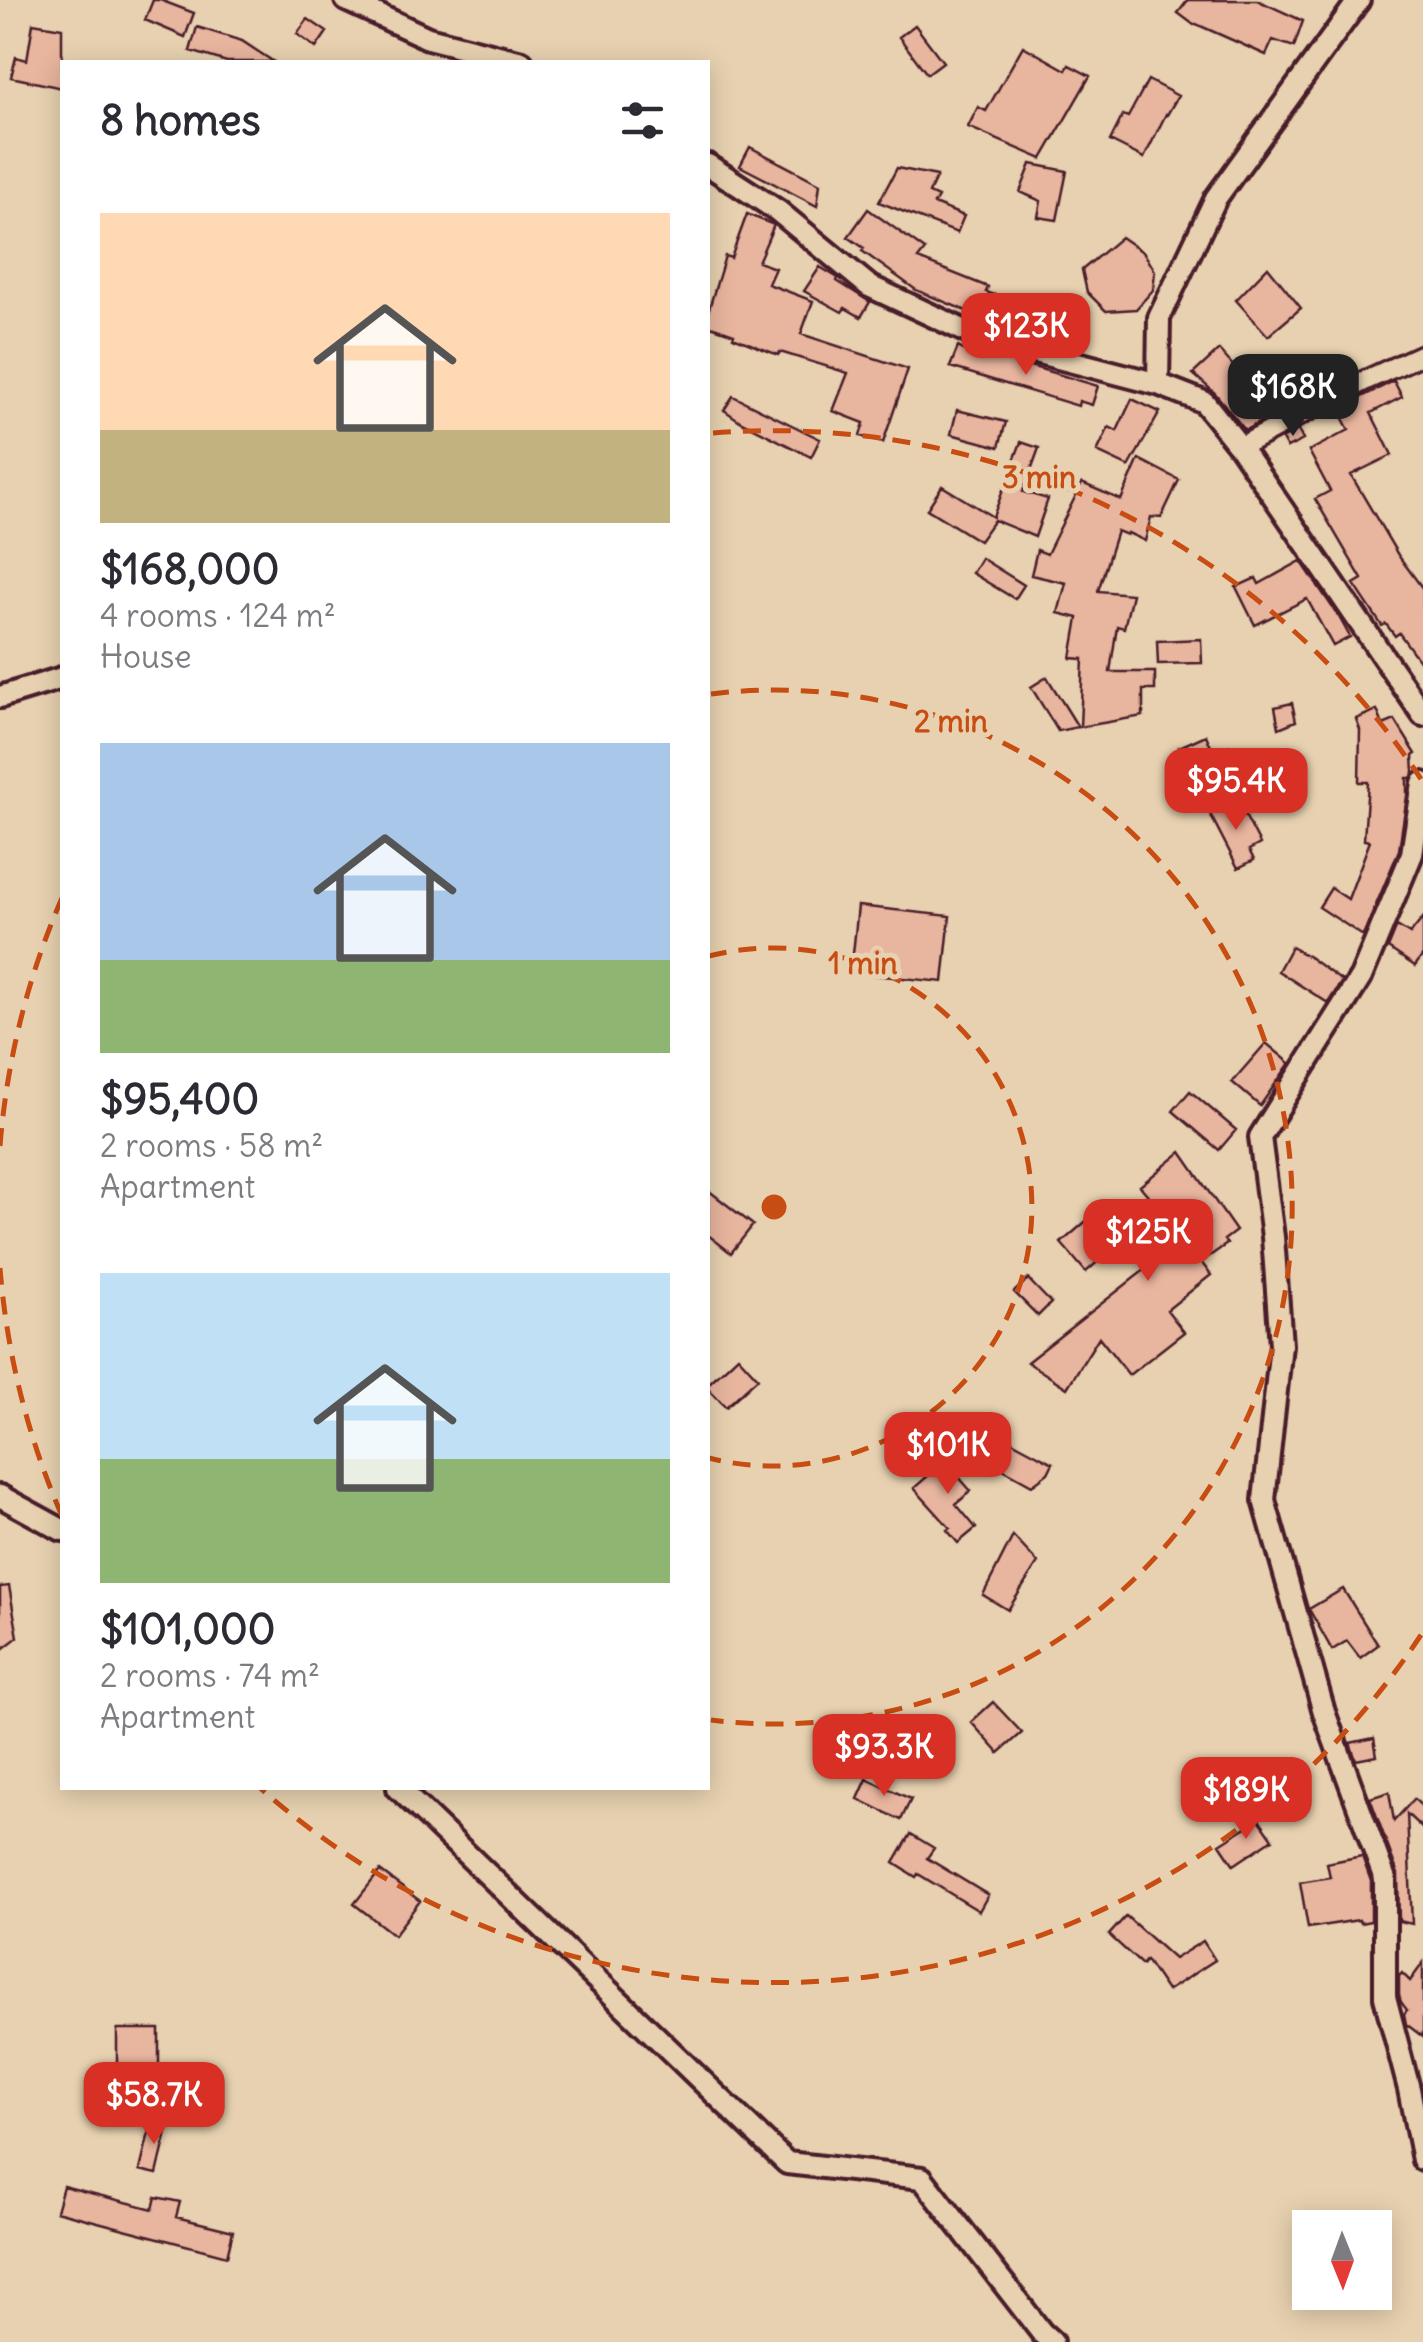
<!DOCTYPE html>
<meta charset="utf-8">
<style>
:root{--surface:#fff;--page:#f2f2f3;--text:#2b2b33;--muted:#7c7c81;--accent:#d93025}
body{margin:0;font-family:Delius,sans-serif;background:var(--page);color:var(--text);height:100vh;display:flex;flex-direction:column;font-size:38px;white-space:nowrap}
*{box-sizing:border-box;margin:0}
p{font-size:32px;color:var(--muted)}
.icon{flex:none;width:55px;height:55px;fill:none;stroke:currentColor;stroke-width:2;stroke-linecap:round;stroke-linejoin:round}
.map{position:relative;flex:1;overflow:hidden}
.drawer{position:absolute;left:60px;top:60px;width:650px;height:1730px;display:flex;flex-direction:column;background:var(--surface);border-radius:0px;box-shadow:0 5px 25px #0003}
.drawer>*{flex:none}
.needle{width:65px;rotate:179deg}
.controls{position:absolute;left:1292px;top:2210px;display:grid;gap:20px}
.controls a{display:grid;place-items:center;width:100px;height:100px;border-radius:0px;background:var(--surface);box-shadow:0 5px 25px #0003;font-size:50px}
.price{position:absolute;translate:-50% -85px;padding:0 22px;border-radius:20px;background:var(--accent);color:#fff;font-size:32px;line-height:65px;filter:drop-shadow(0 2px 5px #0008)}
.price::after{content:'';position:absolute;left:50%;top:60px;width:30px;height:22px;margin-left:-15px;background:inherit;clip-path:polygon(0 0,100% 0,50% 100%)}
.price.active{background:#222;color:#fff}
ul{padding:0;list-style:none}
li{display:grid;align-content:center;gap:20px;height:530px;padding:0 40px}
li span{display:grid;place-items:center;height:310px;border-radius:0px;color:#555}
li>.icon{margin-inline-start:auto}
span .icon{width:180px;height:180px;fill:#fffc;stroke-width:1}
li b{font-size:42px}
h2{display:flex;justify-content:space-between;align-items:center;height:120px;padding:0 40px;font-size:42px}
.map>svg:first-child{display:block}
</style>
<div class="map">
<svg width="1423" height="2342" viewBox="0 0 1423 2342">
<rect width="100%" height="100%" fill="#e7d1b0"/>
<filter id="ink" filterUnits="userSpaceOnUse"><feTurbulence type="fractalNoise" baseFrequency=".01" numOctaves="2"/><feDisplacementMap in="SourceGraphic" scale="20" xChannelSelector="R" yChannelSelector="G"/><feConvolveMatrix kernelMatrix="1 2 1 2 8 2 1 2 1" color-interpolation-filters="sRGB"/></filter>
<g filter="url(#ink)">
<path fill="#e8b59e" stroke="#4a1f2b" stroke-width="2.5" d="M153,0H160L194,13L185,37L145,20Z
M1188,0H1257L1303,21L1294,47L1273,40L1266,55L1196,24L1194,25L1178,13Z
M308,19L327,32L316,48L297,34Z
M33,23L62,28V88L11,77L16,57L27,60Z
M915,25L943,62L927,74L899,37Z
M197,27L242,41L274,62H227L190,51Z
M1023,46L1066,70L1069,65L1090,76L1042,159L968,127L978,107L986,111Z
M1148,80L1178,96L1167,115L1166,114L1144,158L1110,141L1123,115L1128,117Z
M750,147L820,184L817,206L740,166Z
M1031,164L1067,171L1057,220L1038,217L1041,201L1020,192Z
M897,168L937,176L929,193L938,197L934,204L964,216L957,233L879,202Z
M868,209L925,250L918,259L988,287L986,292L1047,312L1048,304L1080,308L1077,331L1021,324L1020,328L964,310L916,290L862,251L864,248L848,237Z
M747,214L774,225L758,262L775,268L768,284L813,301L801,334L908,369L883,443L860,436L864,423L833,411L848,373L780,352L778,355L733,337L734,334L708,325V312L725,256L731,258Z
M1121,237L1144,253L1155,271L1153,290L1136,309L1106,311L1087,292L1082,270Z
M820,267L838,278L837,281L870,302L861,317L845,308L842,312L804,291Z
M1268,267L1301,308L1268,336L1236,300Z
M958,347L981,360L986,353L1098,386L1092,405L1079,401L1078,406L950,367Z
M1219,350L1255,390L1275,406L1262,421L1245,430L1215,393L1193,374Z
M1394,381L1402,397L1371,413L1392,455L1351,475L1398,555L1423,589V666L1399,633L1395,636L1386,624L1382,626L1354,584L1362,579L1315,499L1330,491L1309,451L1349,430L1338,409Z
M733,396L820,439L811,457L740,421L724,410Z
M1132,399L1160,412L1129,467L1097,452L1109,427L1117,431Z
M957,410L1006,422L999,447L951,434Z
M1298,430L1303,440L1287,448L1282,439Z
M1021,442L1039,448L1023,492L1048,499L1035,537L994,520L979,541L927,509L942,486L993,517Z
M1139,459L1179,480L1161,518L1151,517L1145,541L1128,533L1127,535L1117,531L1098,591L1132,594L1124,628L1117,626L1110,672H1155V690H1143V716L1080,727L1083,659L1071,658L1078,618L1058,613L1066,583L1031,575L1037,550L1047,554L1082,483L1121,500Z
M981,558L1024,585L1015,599L972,573Z
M1301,561L1339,617L1350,637L1333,646L1307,599L1255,625L1236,587L1256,578L1259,584Z
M1201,639L1202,663L1158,664L1157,641Z
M1047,677L1055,690L1078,727L1058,731L1031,687Z
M1292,703L1296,721L1279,728L1275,707Z
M1377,710L1383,725L1395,720L1416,754L1413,756L1414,773L1411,778H1407V796L1399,850L1363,936L1319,907L1331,888L1348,899L1370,841L1364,840L1368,782H1359L1360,730L1356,719Z
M1206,735L1215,756L1229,746L1237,769L1180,780L1192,772L1179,747Z
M1237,800L1260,844L1249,850L1254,860L1238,868L1210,814Z
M858,906L950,916L943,982L851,973Z
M1423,918V955L1415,966L1388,948L1397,926L1410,934Z
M1291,947L1309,957L1342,981L1328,1003L1278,971Z
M1266,1043L1290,1063L1260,1106L1232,1082Z
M1190,1091L1236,1130L1219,1150L1173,1111Z
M1181,1152L1236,1231L1224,1240L1227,1244L1201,1262L1211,1275L1167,1310L1184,1332L1129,1375L1099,1337L1067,1388L1027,1362L1189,1235L1166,1201L1158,1207L1140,1186Z
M708,1190L753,1225L731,1253L708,1235Z
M1092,1216L1117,1245L1086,1272L1061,1243Z
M1028,1279L1051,1303L1038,1316L1014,1292Z
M738,1356L758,1378L726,1407L708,1388V1384Z
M1008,1439L1053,1463L1048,1473L1032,1485L994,1464Z
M953,1454L966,1469L958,1476L971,1491L956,1504L976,1528L958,1543L947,1530L950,1528L914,1488Z
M1013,1536L1038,1563L1008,1610L983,1595Z
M9,1586L18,1637L0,1651V1587Z
M1343,1589L1378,1645L1360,1658L1347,1641L1332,1650L1309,1609Z
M993,1702L1022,1733L999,1753L971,1722Z
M1374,1738L1377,1756L1356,1760L1350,1743Z
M867,1779L911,1799L901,1820L858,1799Z
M1389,1792L1394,1821L1414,1799L1423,1807V1829L1407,1814L1412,1924L1399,1921L1398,1874L1370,1798Z
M1259,1819L1273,1839L1234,1865L1220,1844Z
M911,1834L934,1848L927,1858L988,1895L979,1911L918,1874L916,1877L894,1863Z
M1362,1856L1371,1881V1921L1360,1923L1359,1920L1308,1928L1300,1882L1330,1877L1327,1863Z
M380,1871L420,1901L394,1935L354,1904Z
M1126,1916L1174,1959L1203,1941L1215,1960L1167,1991L1146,1960L1142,1965L1109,1935Z
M1423,1963V2037L1406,2024L1404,2014L1407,2010L1401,2002L1399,1995V1976L1402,1973L1410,1981Z
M117,2029H159V2071H141L139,2086L117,2082Z
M152,2120L169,2124L157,2174L140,2170Z
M63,2186L153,2209L156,2197L180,2202L176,2217L233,2231L227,2256L56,2211Z"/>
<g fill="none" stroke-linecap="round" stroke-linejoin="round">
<defs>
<path id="minor" d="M1240,447L1366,380L1423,354"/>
<path id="tertiary" d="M346,0L428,38L522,62
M708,165L778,211L869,286L978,337L1158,384L1204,402L1240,447L1423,715
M1158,384L1159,318L1216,198L1359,0
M0,697L62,678
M1423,783L1412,854L1361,977L1260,1137L1273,1237L1281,1345L1264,1500L1324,1712L1385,1879V1997L1409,2089L1423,2160
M0,1496L62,1530
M398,1788L787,2163L922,2178L1042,2333L1052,2342"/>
</defs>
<use href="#minor" stroke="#4a1f2b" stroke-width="25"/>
<use href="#tertiary" stroke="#4a1f2b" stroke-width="28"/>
<use href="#minor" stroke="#e7d1b0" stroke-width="18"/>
<use href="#tertiary" stroke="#e7d1b0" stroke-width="20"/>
</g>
</g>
<g fill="none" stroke="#c84d12" stroke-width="5" stroke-dasharray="18 12">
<path d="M709 956A259 259 0 1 1 709 1458"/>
<path d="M711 694A517 517 0 1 1 711 1720"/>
<path d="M1421 1635A776 776 0 0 1 260 1788M62 1516A776 776 0 0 1 0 1268M0 1146A776 776 0 0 1 62 898M713 433A776 776 0 0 1 1421 779"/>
</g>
<circle cx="774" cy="1207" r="15" fill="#c84d12" stroke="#e7d1b0" stroke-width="5"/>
<g font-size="30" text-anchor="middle" font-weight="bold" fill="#c84d12" stroke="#e7d1b0" stroke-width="10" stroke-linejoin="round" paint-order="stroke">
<text x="1039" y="488">3 min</text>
<text x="951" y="732">2 min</text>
<text x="863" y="974">1 min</text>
</g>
</svg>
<div class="controls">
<a><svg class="needle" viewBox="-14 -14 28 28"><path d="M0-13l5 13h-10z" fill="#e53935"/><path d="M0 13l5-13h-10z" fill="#7c7c81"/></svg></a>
</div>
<b class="price" style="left:1026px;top:378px">$123K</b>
<b class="price active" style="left:1293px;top:439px">$168K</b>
<b class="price" style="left:1236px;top:833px">$95.4K</b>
<b class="price" style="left:1148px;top:1284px">$125K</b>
<b class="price" style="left:948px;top:1497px">$101K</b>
<b class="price" style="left:884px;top:1799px">$93.3K</b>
<b class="price" style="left:1246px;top:1842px">$189K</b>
<b class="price" style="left:154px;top:2147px">$58.7K</b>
<section class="drawer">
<h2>8 homes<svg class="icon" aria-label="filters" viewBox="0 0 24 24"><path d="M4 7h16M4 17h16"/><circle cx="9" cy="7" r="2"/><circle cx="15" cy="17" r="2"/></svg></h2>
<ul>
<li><span style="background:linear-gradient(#ffd9b3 70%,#c2b280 0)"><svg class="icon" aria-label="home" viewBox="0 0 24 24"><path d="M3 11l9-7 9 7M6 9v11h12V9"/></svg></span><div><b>$168,000</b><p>4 rooms · 124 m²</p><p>House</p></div></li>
<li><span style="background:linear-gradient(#a9c7e8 70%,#8fb573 0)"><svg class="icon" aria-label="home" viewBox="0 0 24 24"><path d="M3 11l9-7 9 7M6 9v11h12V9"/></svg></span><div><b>$95,400</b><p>2 rooms · 58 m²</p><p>Apartment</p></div></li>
<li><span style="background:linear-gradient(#bfe0f5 60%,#8fb573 0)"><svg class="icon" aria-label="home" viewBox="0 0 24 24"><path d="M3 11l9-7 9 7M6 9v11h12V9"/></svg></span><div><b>$101,000</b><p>2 rooms · 74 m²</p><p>Apartment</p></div></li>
</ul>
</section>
</div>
